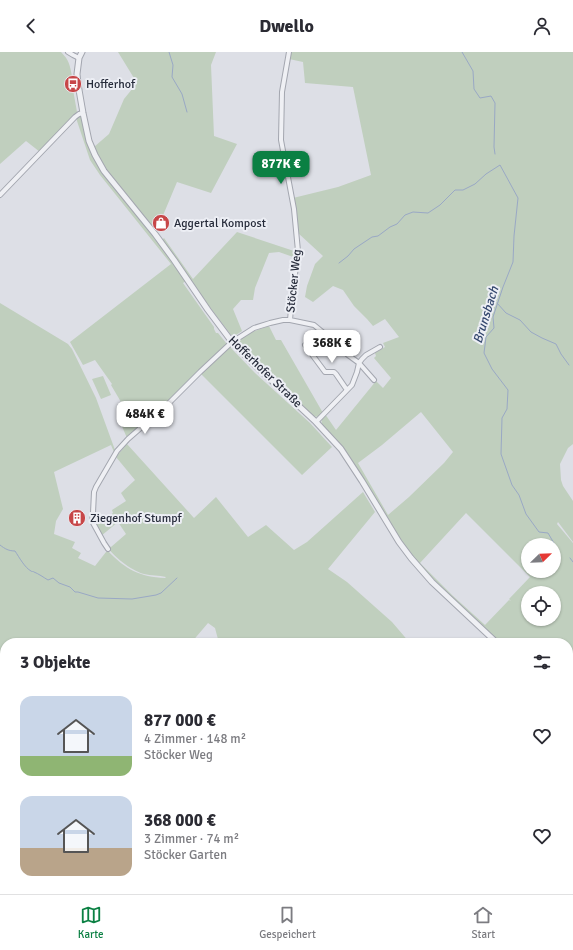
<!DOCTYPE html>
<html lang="de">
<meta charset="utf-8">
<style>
:root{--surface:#fff;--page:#f7f7f7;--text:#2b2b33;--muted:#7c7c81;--line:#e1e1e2;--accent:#0b8043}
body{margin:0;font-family:Signika,sans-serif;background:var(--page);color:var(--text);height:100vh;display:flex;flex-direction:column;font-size:15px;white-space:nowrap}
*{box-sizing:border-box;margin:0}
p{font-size:13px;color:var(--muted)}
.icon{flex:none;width:22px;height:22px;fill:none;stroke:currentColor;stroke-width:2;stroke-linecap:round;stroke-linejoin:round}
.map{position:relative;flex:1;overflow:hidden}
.panel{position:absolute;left:0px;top:586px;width:573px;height:256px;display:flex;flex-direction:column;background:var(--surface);border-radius:16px 16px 0 0;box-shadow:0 1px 3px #0004}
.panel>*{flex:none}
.needle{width:26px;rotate:67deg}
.buttons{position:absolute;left:521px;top:486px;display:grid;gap:8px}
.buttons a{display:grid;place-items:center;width:40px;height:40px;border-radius:50%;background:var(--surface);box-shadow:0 1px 3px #0004;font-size:20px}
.price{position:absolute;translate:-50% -34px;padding:0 9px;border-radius:8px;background:#fff;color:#222;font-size:13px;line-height:26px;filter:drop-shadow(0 1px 2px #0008)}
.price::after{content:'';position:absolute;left:50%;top:24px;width:12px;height:9px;margin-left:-6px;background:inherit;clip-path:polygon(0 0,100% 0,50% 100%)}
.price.current{background:var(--accent);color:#fff}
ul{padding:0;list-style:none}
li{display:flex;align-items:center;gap:12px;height:100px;padding:0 20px}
li span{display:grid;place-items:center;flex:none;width:112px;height:80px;border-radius:12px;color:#555}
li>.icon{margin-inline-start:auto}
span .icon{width:48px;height:48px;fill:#fffc;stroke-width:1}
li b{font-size:17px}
h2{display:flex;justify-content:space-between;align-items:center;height:48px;padding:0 20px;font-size:17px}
header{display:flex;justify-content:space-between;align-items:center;height:52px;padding:0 20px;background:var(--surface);font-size:18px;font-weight:700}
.tab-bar{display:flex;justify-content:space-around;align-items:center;height:56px;border-top:1px solid var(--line);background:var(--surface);font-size:11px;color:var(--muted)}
.tab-bar a{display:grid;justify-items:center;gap:2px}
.tab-bar .current{color:var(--accent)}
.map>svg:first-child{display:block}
</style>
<header><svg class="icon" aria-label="back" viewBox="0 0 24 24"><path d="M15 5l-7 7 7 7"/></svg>Dwello<svg class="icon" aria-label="person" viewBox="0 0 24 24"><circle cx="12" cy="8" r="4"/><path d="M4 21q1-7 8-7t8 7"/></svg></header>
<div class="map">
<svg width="573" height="842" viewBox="0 0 573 842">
<rect width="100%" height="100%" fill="#dddfe6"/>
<path fill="#c0cfbe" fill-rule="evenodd" d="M0,0H61C69,8 70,13 72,25L70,26L71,31L72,32L77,60L40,100L26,89L0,112Z
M118,0H216L211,13L214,84L237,92L211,141L177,130L159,173L155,177L103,113L94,95L109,82L124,47L137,31Z
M291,0H573V392L568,396L560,412L561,428L563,434L573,449V490L558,470L557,472L573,491V634L568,632V591H500L418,512L402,490L322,373C321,368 322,366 325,362L336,378L376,329L383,336L391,326L374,306L376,304L375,301L385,295L383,291L399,285L385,267L373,274L367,267L354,254L343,238L333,234L313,250L305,245L307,234L315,212L323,204L298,181L293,146L338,135L371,123L353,35L305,31L303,10L289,7ZM421,360L453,400L444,411L409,445L388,463L358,411L382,393ZM466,461L530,525L509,547L511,549L509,548L485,573L452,543L420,511ZM528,493H554V519H528ZM528,541H554V567H528Z
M81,64L85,85L91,102L102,120L163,197L186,229L183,231L214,275V277L216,281H218L227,292L151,366L127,386L121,372L126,369L121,350L111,333L112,332L95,308L83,313L70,290L171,212L100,123L90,108L76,66Z
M237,180L297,200L296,206L279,200L269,201L255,236L253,248H241L233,257L242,279L236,283H231C207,252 184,220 162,188L164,186L193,227Z
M0,251L68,292L72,297L96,346L115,398L114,400L111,393L54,420L63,457L56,469L54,482L75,490L72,496L81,501L78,506L95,514L106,500L108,499C125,517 140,525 165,526L166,525C159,523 151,524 144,522C130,518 113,504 105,492L111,495L126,482L118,470L101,484L96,474L97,472L113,461L112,458L126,449L121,441L135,428L116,405L127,392L194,466L216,445L248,485L266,473L294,498L307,490L363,440L375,460L328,517L347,530L392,570L410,591H219L215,576L208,571L191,591H5V674L0,672Z
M269,274L276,288H281L323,361C320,364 317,366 313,364L272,327L240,293C240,290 239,290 241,287C244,282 263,276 269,274Z
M230,295L255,321L310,371L332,395L302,423L200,321L225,298Z
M103,324L111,343L101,347L92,327Z
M568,641L573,643V796L569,794L571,773L568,772Z
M5,687V837H258V838L264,842H0V694Z
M568,826L573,828V842H503L502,837H568Z
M383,837H468V838L463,842H388Z"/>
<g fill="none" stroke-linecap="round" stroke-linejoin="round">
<path stroke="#99a8c5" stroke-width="1" d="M169,0L173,13L172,25L182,42L187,60
M462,0L473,19L474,37L480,46L491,44L495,51L494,95L495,102
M339,211L348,204L354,197L372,185L378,184L390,175L397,172L405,163L413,160L428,161L440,153L455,138H463L475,132L486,122L500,113L518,146L514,184L513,210L503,235L493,265L494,276L486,285L484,301L492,317L508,338L507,357L502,366L501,402L512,433L519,443L526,462L539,480L548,481L555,493
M497,251L506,261L520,268L531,280L542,286L556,292L561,302L569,313
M0,493C5,497 9,499 15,499C19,505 25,516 31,519C32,520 33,519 34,520C39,522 43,525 48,528L53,526L59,531L70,535L75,540H78L98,546L132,547L156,543L161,541L177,526
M570,506L573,510
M537,837L544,842"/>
<defs>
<path id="minor" d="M68,0L73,3L79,6
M289,0L282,40L281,88L294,157L298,199L292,246L290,268
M0,143L75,65L79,62L83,61
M305,293L325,320H334L336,322L347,338
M316,370L352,333L357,320L359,311L362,307L366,303L380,295
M108,497L104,491L92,469L93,461L94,440L96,435L117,399L128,387L168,352L200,320L232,290L254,276L270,271L283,268H290L314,273L331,287L348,303L359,311L374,328"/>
<path id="tertiary" d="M82,0L79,6L77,22L78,32L83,61L89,89L95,103L104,119L155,182L174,208L208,258L232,290L256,314L316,370L341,397L362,429L399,490L411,506L432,530L497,591
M568,636L573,637
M0,676L5,678
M378,837L383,842"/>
</defs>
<use href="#minor" stroke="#a3a6af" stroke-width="6"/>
<use href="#tertiary" stroke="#a3a6af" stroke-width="7"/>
<use href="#minor" stroke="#eff0f4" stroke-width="4"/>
<use href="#tertiary" stroke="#eff0f4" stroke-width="5"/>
<path stroke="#fff" stroke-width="6" d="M568,743L573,739
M446,842L454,837"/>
</g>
<defs>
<symbol id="bus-disc" viewBox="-11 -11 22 22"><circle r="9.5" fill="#c74648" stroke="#eceef4"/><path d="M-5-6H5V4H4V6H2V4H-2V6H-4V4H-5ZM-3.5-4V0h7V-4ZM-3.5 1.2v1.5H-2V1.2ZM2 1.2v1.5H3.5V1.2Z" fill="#fff"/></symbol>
<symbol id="shop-disc" viewBox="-11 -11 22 22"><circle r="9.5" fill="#c74648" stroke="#eceef4"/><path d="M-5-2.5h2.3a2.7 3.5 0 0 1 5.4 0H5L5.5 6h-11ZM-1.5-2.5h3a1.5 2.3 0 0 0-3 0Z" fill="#fff"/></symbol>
<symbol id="building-disc" viewBox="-11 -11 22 22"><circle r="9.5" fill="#c74648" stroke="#eceef4"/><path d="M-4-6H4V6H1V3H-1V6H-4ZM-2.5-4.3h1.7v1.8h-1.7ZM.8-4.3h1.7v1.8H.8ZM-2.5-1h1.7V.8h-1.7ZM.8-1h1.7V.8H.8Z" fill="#fff"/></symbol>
</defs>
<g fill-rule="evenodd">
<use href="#bus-disc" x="63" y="22" width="20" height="20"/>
<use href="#shop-disc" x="151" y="161" width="20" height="20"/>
<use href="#building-disc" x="67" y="456" width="20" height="20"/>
</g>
<g text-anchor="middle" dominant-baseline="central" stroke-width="4" stroke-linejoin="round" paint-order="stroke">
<g font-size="12" fill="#272c3b" stroke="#eceef4" text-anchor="start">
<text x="86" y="32">Hofferhof</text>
<text x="174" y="171">Aggertal Kompost</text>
<text x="90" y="466">Ziegenhof Stumpf</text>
</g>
<g font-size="12" fill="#272c3b" stroke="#eceef4">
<text transform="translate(294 229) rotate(-84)">Stöcker Weg</text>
<text transform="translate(265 320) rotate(44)">Hofferhofer Straße</text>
</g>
<g font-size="13" font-style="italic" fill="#33466d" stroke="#eceef4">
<text transform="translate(486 263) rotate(-73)">Brunsbach</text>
</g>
</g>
</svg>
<div class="buttons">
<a><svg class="needle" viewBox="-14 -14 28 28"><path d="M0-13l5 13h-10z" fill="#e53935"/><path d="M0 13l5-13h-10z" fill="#7c7c81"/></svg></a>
<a><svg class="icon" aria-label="locate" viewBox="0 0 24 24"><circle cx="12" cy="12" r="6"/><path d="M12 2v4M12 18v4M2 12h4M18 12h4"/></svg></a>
</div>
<b class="price current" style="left:281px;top:133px">877K €</b>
<b class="price" style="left:332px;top:312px">368K €</b>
<b class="price" style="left:145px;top:383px">484K €</b>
<section class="panel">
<h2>3 Objekte<svg class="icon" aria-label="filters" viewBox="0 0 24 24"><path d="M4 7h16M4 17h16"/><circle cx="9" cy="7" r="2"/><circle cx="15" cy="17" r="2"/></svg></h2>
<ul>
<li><span style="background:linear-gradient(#c9d6e8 75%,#8fb573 0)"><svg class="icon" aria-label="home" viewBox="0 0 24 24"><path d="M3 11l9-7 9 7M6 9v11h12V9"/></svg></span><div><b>877 000 €</b><p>4 Zimmer · 148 m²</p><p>Stöcker Weg</p></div><svg class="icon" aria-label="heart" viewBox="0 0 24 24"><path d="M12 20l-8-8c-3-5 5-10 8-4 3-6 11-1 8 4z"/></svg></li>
<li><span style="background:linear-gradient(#c9d6e8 65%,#b9a48a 0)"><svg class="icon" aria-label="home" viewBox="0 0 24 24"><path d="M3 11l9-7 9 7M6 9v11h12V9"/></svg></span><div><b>368 000 €</b><p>3 Zimmer · 74 m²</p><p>Stöcker Garten</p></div><svg class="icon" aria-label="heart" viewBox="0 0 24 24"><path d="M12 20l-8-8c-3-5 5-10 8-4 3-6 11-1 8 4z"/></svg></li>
</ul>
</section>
</div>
<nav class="tab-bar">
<a class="current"><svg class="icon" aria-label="map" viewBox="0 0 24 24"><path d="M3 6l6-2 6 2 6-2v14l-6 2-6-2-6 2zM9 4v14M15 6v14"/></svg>Karte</a>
<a><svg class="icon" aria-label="saved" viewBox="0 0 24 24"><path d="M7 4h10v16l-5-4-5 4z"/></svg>Gespeichert</a>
<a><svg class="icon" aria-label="home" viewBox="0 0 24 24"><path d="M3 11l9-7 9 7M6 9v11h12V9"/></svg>Start</a>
</nav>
